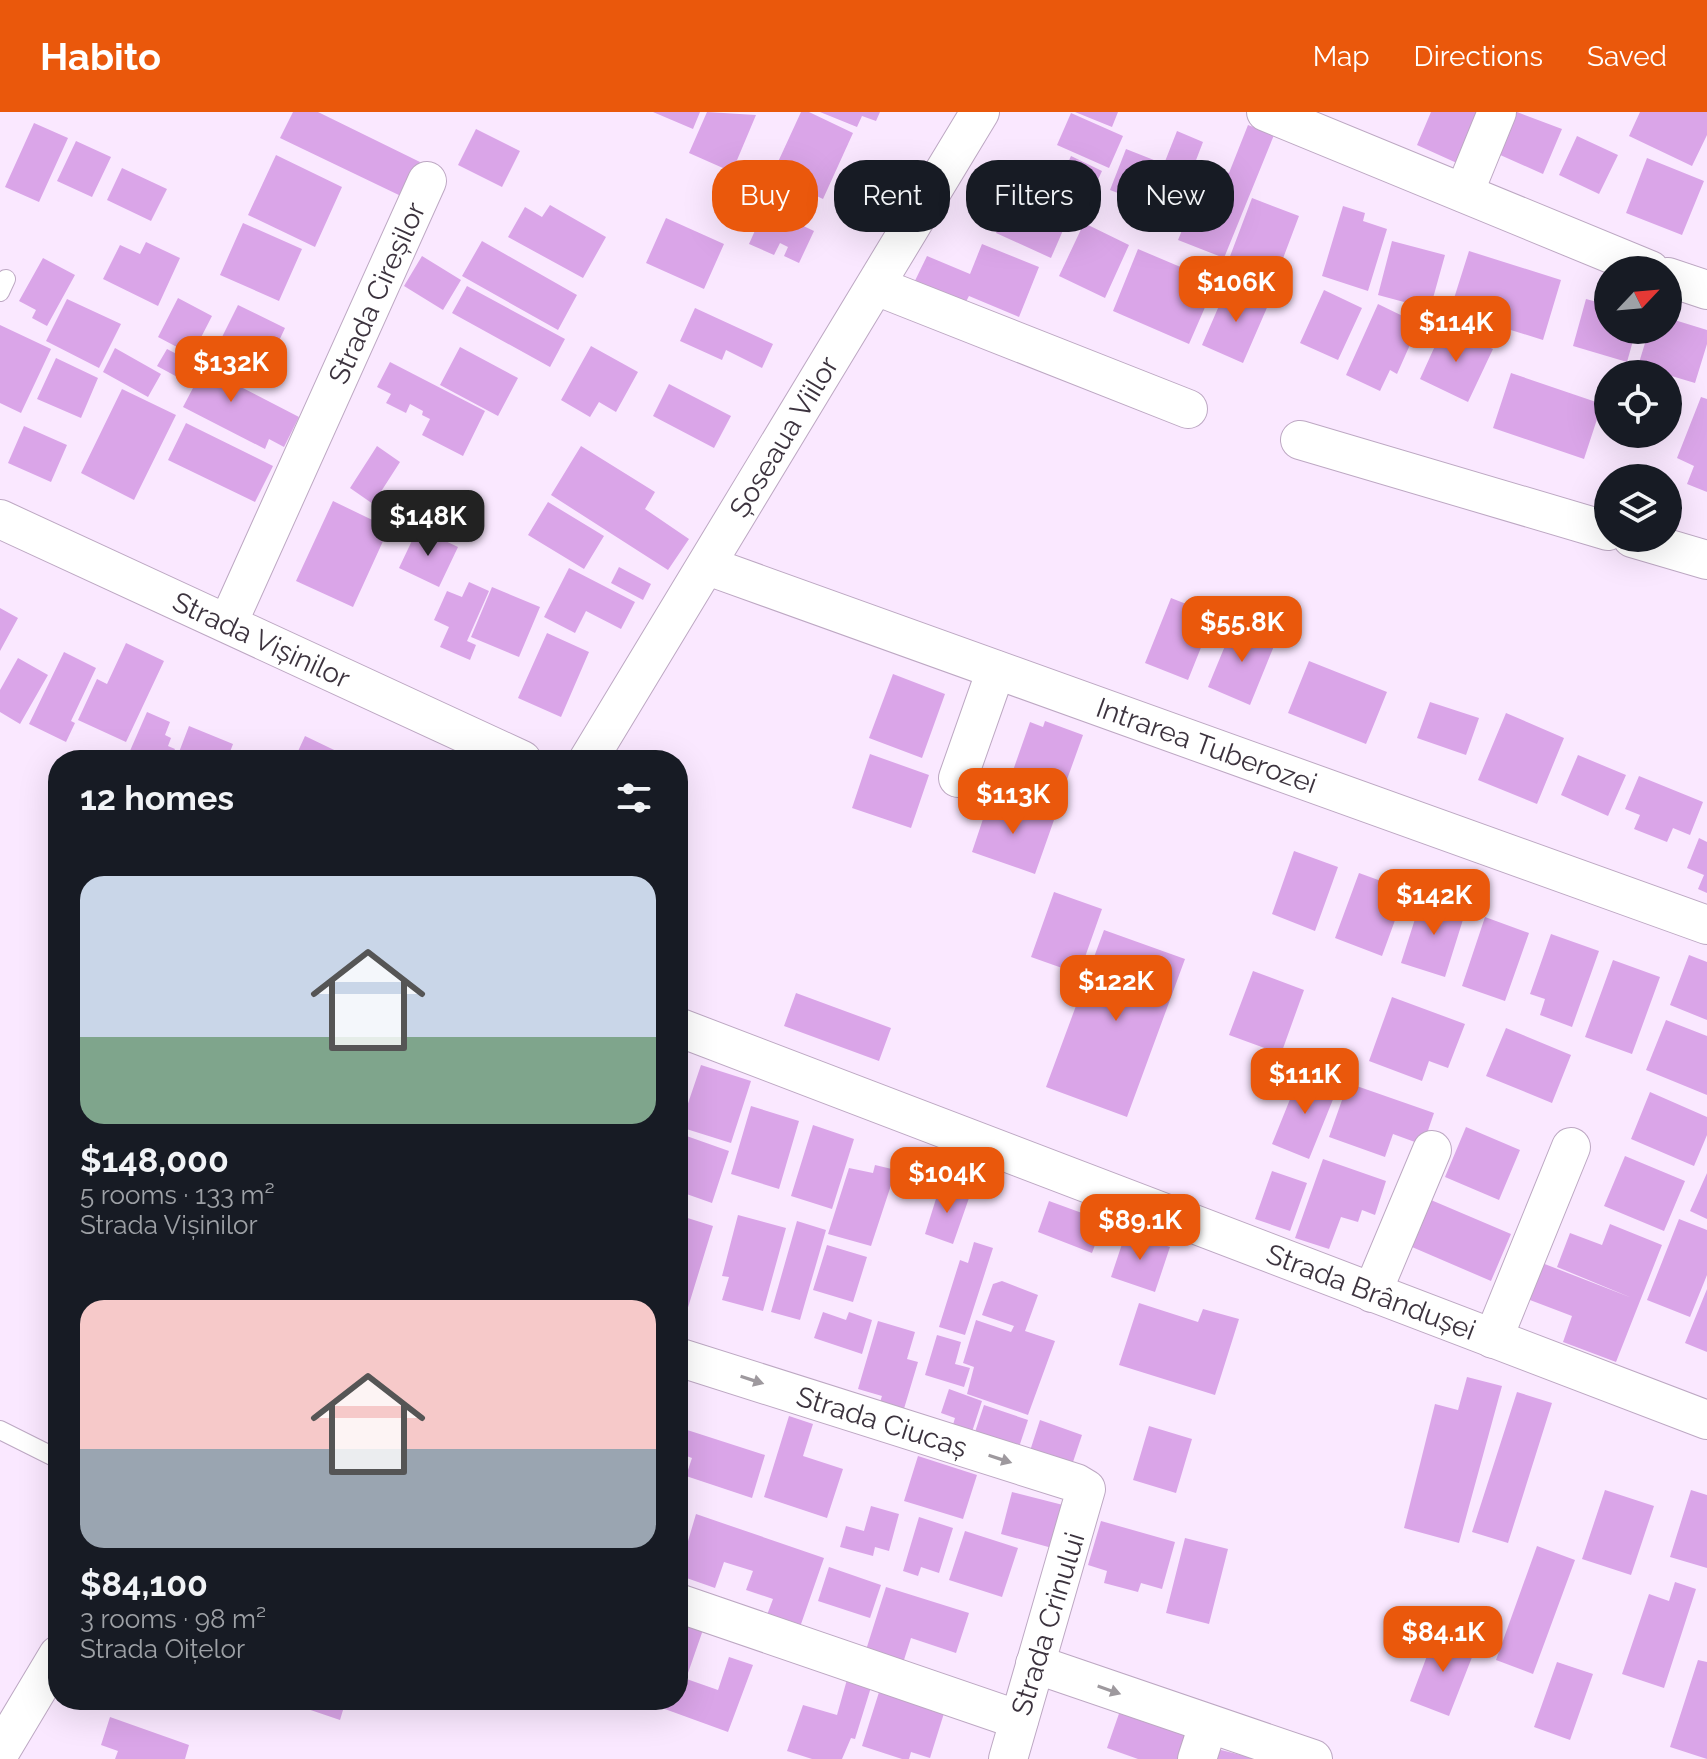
<!DOCTYPE html>
<meta charset="utf-8">
<style>
:root{--surface:#171b24;--page:#242831;--text:#f1f3f6;--muted:#9ea1a6;--accent:#ea580c}
body{margin:0;font-family:Raleway,sans-serif;background:var(--page);color:var(--text);height:100vh;display:flex;flex-direction:column;font-size:30px;white-space:nowrap}
*{box-sizing:border-box;margin:0}
p{font-size:26px;color:var(--muted)}
.icon{flex:none;width:44px;height:44px;fill:none;stroke:currentColor;stroke-width:2;stroke-linecap:round;stroke-linejoin:round}
.map{position:relative;flex:1;overflow:hidden}
.side{position:absolute;left:48px;top:638px;width:640px;height:960px;display:flex;flex-direction:column;background:var(--surface);border-radius:32px;box-shadow:0 8px 32px #0002}
.side>*{flex:none}
.top-card{position:absolute;left:712px;top:48px;width:760px;height:72px;display:flex;gap:16px}
.needle{width:52px;rotate:64deg}
.buttons{position:absolute;left:1594px;top:144px;display:grid;gap:16px}
.buttons a{display:grid;place-items:center;width:88px;height:88px;border-radius:50%;background:var(--surface);box-shadow:0 8px 32px #0002;font-size:40px}
.price{position:absolute;translate:-50% -68px;padding:0 18px;border-radius:16px;background:var(--accent);color:#fff;font-size:26px;line-height:52px;filter:drop-shadow(0 2px 4px #0008)}
.price::after{content:'';position:absolute;left:50%;top:48px;width:24px;height:18px;margin-left:-12px;background:inherit;clip-path:polygon(0 0,100% 0,50% 100%)}
.price.on{background:#222;color:#fff}
ul{padding:0;list-style:none}
li{display:grid;align-content:center;gap:16px;height:424px;padding:0 32px}
li span{display:grid;place-items:center;height:248px;border-radius:24px;color:#555}
li>.icon{margin-inline-start:auto}
span .icon{width:144px;height:144px;fill:#fffc;stroke-width:1}
li b{font-size:34px}
h2{display:flex;justify-content:space-between;align-items:center;height:96px;padding:0 32px;font-size:34px}
.chip{padding:0 28px;border-radius:32px;background:var(--surface);box-shadow:0 8px 32px #0002;font-size:28px;line-height:72px}
.chip.on{background:var(--accent);color:#fff}
header{display:flex;align-items:center;gap:48px;box-sizing:border-box;height:112px;padding:0 40px;background:var(--accent);color:#fff}
header strong{font-size:38px}
nav{display:flex;gap:44px;margin-inline-start:auto;font-size:28px}
.map>svg:first-child{display:block}
</style>
<header>
<strong>Habito</strong>
<nav><a>Map</a><a>Directions</a><a>Saved</a></nav>
</header>
<div class="map">
<svg width="1707" height="1647" viewBox="0 0 1707 1647">
<rect width="100%" height="100%" fill="#fae8ff"/>
<path fill="#daa5e8" d="M293,0H318L420,50L403,85L280,26Z
M653,0H700L693,17Z
M707,0L756,3L732,60L689,41Z
M801,0H809L853,21L823,87L772,63Z
M820,0H880L876,9L862,4L857,15Z
M1075,0H1118L1112,15Z
M1431,0H1482L1459,52L1417,33Z
M1517,0L1562,17L1543,62L1498,42Z
M1640,0H1707V23L1692,54L1629,24Z
M1071,1L1123,24L1109,56L1057,33Z
M34,11L68,26L39,90L5,75Z
M1248,13L1274,23L1224,146L1178,128L1209,52L1229,61Z
M476,17L520,39L502,75L458,53Z
M1177,19L1203,30L1175,103L1110,78L1126,37L1164,52Z
M1577,24L1618,43L1599,82L1559,63Z
M76,29L111,45L92,85L57,69Z
M276,43L342,75L315,135L248,103Z
M1071,44L1102,59L1084,98L1053,84Z
M1647,46L1704,69L1682,123L1626,101Z
M122,56L167,77L151,109L107,88Z
M1016,76L1071,100L1051,146L996,121Z
M1252,86L1299,104L1276,165L1229,147Z
M550,93L606,125L583,166L508,125L525,95L542,105Z
M1343,94L1365,101L1363,109L1387,117L1368,179L1322,164Z
M765,96L814,119L799,151L784,144L788,135L780,131L774,143L749,132Z
M666,106L724,132L704,177L646,151Z
M243,111L302,137L279,189L220,163Z
M1084,111L1129,133L1105,186L1059,164Z
M482,129L577,183L558,218L462,164Z
M1392,129L1445,143L1430,197L1378,183Z
M146,130L180,146L158,194L103,167L120,133L140,142Z
M982,132L1039,155L1019,205L969,184L962,197L910,179L927,144L970,162Z
M1138,137L1216,170L1189,232L1113,199Z
M1469,139L1561,168L1543,228L1450,199Z
M422,144L461,168L443,198L404,174Z
M43,146L75,163L47,214L32,206L36,198L19,189Z
M1228,173L1269,191L1243,251L1202,233Z
M467,174L565,227L550,255L452,201Z
M1324,178L1362,196L1338,248L1300,231Z
M178,186L212,204L192,243L158,225Z
M67,187L121,212L99,256L46,229Z
M1586,187L1608,193V218H1636L1627,250L1573,234Z
M1378,192L1413,209L1406,223L1413,226L1397,262L1390,258L1380,279L1346,263Z
M238,193L285,216L271,246L263,243L257,255L217,235Z
M695,196L773,232L762,256L726,238L722,248L680,229Z
M1668,206L1707,218V232L1695,271L1638,254L1649,218H1668Z
M0,213L51,237L21,301L0,291Z
M1444,214L1493,237L1468,290L1420,267Z
M591,234L638,260L616,300L599,290L590,305L561,288Z
M460,235L518,266L498,304L440,273Z
M115,236L161,262L148,285L103,260Z
M167,237L299,305L284,335L269,327L265,337L183,295L194,274L157,254Z
M56,246L98,266L81,306L37,287Z
M390,250L485,299L463,344L422,323L430,307L422,303L423,299L410,292L406,301L386,291L391,282L377,275Z
M1511,261L1602,292L1584,347L1493,316Z
M669,272L731,304L714,336L653,304Z
M122,277L176,303L134,388L81,361Z
M1701,285L1707,287V380L1687,372L1694,354L1677,346Z
M186,311L273,354L255,390L168,348Z
M24,314L67,333L51,370L8,351Z
M377,334L400,350L373,392L350,376Z
M581,334L655,380L645,397L689,427L668,458L551,383Z
M333,389L389,416L353,495L296,469Z
M548,390L604,424L584,457L528,423Z
M418,416L458,435L439,475L399,456Z
M619,455L651,472L643,488L611,471Z
M569,456L635,490L621,517L586,499L575,521L544,505Z
M469,470L489,479L467,529L476,533L470,548L440,535L449,515L434,508L447,479L462,485Z
M492,475L540,495L519,545L471,525Z
M1171,486L1214,503L1188,568L1145,551Z
M0,496L18,506L0,539Z
M1234,512L1276,529L1250,593L1208,575Z
M547,521L589,540L561,605L518,586Z
M126,531L164,549L126,630L78,608L97,567L107,572Z
M64,540L96,556L71,609L75,611L66,630L29,612Z
M18,546L48,563L20,612L0,600V578Z
M1309,549L1387,580L1366,632L1288,601Z
M893,562L945,582L922,646L869,626Z
M1430,590L1479,606L1466,643L1417,626Z
M147,600L170,610L165,623L171,626L168,634L175,637L170,648H126Z
M1506,601L1564,626L1537,692L1478,668Z
M1045,609L1083,623L1060,687L1009,670L1030,610L1043,615Z
M189,614L233,632L227,648H176Z
M305,624L355,648H294Z
M870,642L929,663L911,716L852,696Z
M1578,643L1626,663L1608,704L1561,683Z
M1639,664L1703,690L1690,723L1673,716L1667,730L1634,717L1640,703L1625,697Z
M990,686L1054,708L1035,762L972,740Z
M1699,726L1707,730V781L1698,777L1704,763L1687,756Z
M1294,739L1338,755L1315,819L1272,802Z
M1359,761L1406,778L1382,844L1335,826Z
M1054,780L1102,797L1079,862L1031,845Z
M1422,785L1466,798L1445,865L1401,851Z
M1485,805L1529,821L1505,889L1462,874Z
M1104,818L1185,847L1127,1005L1046,975Z
M1551,822L1599,839L1572,915L1540,903L1545,887L1530,882Z
M1689,843L1707,850V908L1670,893Z
M1613,848L1660,865L1632,942L1585,925Z
M1253,859L1304,878L1281,942L1229,923Z
M796,881L891,916L879,949L784,914Z
M1392,885L1465,912L1448,956L1429,949L1422,969L1369,949Z
M1666,908L1707,924V983L1646,958Z
M1506,916L1571,943L1552,991L1486,964Z
M701,953L751,969L731,1031L680,1015Z
M1301,960L1338,975L1309,1047L1272,1032Z
M1348,971L1434,1001L1423,1033L1393,1022L1385,1045L1329,1025Z
M1650,980L1707,1005V1023L1694,1054L1631,1027Z
M751,994L799,1009L779,1077L731,1062Z
M813,1013L854,1027L832,1097L791,1084Z
M1466,1015L1520,1038L1499,1088L1445,1065Z
M678,1021L729,1039L712,1091L678,1079Z
M1625,1044L1685,1069L1664,1119L1604,1094Z
M1323,1047L1386,1069L1375,1103L1362,1098L1358,1110L1341,1105L1329,1137L1295,1126Z
M875,1053L896,1058L871,1134L828,1122L849,1056L873,1061Z
M1272,1059L1307,1071L1290,1119L1255,1107Z
M1707,1061V1107L1690,1099Z
M940,1074L969,1086L953,1132L925,1122Z
M1431,1088L1511,1122L1491,1169L1412,1135Z
M1049,1089L1104,1109L1092,1141L1038,1120Z
M678,1103L713,1114L682,1215L678,1214Z
M738,1103L786,1116L763,1199L722,1188L729,1165L722,1164Z
M1679,1107L1707,1118V1163L1690,1205L1647,1188Z
M797,1109L826,1118L800,1208L771,1200Z
M1610,1112L1662,1133L1616,1250L1563,1230L1572,1204L1522,1185L1537,1149L1632,1186L1557,1155L1570,1121L1602,1133Z
M1126,1120L1170,1135L1155,1180L1111,1165Z
M974,1130L993,1136L965,1223L939,1215L960,1148L968,1151Z
M827,1133L867,1145L853,1190L813,1178Z
M1002,1169L1038,1183L1025,1219L1055,1229L1028,1303L967,1282L974,1255L963,1251L976,1208L1011,1220L1014,1214L982,1203L993,1172Z
M1707,1177V1240L1685,1231Z
M1139,1191L1198,1210L1203,1197L1239,1207L1215,1283L1119,1253Z
M823,1200L846,1208L849,1200L872,1208L862,1242L814,1226Z
M878,1209L915,1220L907,1247L918,1250L903,1300L879,1293L882,1284L858,1277Z
M937,1223L961,1230L955,1252L970,1256L964,1275L925,1263Z
M1467,1265L1502,1274L1459,1431L1404,1416L1435,1292L1458,1298Z
M949,1277L982,1289L971,1323L952,1316L955,1306L941,1301Z
M1517,1280L1552,1291L1508,1431L1472,1420Z
M984,1293L1028,1308L1018,1338L974,1323Z
M789,1304L813,1312L803,1344L843,1357L827,1406L764,1385Z
M1040,1308L1082,1323L1070,1359L1028,1345Z
M1149,1314L1192,1327L1176,1381L1133,1368Z
M681,1316L765,1343L752,1386L686,1364L692,1346L678,1341Z
M918,1344L977,1363L963,1407L904,1389Z
M1605,1378L1654,1394L1631,1463L1582,1447Z
M1691,1378L1707,1383V1456L1670,1445Z
M1012,1380L1063,1393L1052,1436L1001,1422Z
M871,1394L899,1402L889,1439L875,1435L873,1444L840,1435L846,1414L864,1419Z
M696,1402L824,1446L800,1515L767,1503L773,1487L746,1478L753,1459L724,1450L715,1476L678,1463Z
M919,1405L953,1416L939,1461L921,1455L918,1464L903,1459Z
M1101,1409L1175,1430L1162,1477L1141,1471L1138,1480L1104,1471L1107,1459L1088,1453Z
M965,1419L1018,1436L1002,1485L949,1468Z
M1185,1426L1228,1437L1209,1512L1166,1501Z
M1537,1434L1575,1448L1533,1562L1496,1548Z
M829,1455L881,1473L870,1506L818,1489Z
M1675,1470L1696,1477L1664,1576L1622,1562L1649,1482L1669,1489Z
M886,1475L969,1501L956,1541L911,1526L903,1551L866,1538Z
M678,1506L704,1515L688,1561L678,1557Z
M1436,1520L1476,1535L1449,1604L1410,1589Z
M729,1545L753,1553L728,1620L651,1592L652,1588H678V1564L718,1578Z
M1698,1548L1707,1550V1647L1670,1635Z
M1557,1550L1593,1562L1570,1628L1534,1615Z
M848,1564L872,1572L855,1627L851,1626L842,1647H812L787,1639L803,1593L837,1603Z
M880,1577L945,1598L930,1646L911,1640L909,1647H902L862,1634Z
M281,1588H346L340,1608Z
M1122,1593L1191,1617L1180,1647H1138L1107,1636Z
M110,1605L189,1633L185,1647H115L118,1639L101,1633Z
M1217,1637L1253,1646L1252,1647H1215Z"/>
<g fill="none" stroke-linecap="round" stroke-linejoin="round">
<defs>
<path id="service" d="M0,180L6,167
M0,1318L58,1347"/>
<g id="minor">
<path d="M1266,0L1650,158"/>
<path d="M1464,81L1497,0"/>
<path d="M1668,165L1707,178"/>
<path d="M876,174L1188,297"/>
<path d="M1300,328L1608,419"/>
<path id="s1" d="M0,407L522,648"/>
<path d="M1632,426L1707,448"/>
<path id="s2" d="M708,454L1707,813"/>
<path id="s3" d="M228,511L427,69"/>
<path id="s4" d="M588,648L980,0"/>
<path d="M958,666L996,558"/>
<path id="s5" d="M678,915L1707,1308"/>
<path d="M1372,1181L1432,1038"/>
<path d="M1493,1227L1571,1035"/>
<path id="s6" d="M678,1245L1076,1371L1086,1377L1008,1647"/>
<path d="M678,1491L1019,1608"/>
<path d="M1035,1552L1313,1647"/>
<path d="M0,1640L58,1543"/>
<path d="M1197,1647L1208,1613"/>
</g>
</defs>
<use href="#service" stroke="#bda8c3" stroke-width="20"/>
<use href="#minor" stroke="#bda8c3" stroke-width="40"/>
<use href="#service" stroke="#fff" stroke-width="18"/>
<use href="#minor" stroke="#fff" stroke-width="38"/>
</g>
<defs><path id="oneway-solid" d="M-6-.8H1V-3.2L6.5 0L1 3.2V.8H-6Z" transform="scale(2)"/></defs>
<g fill="#9e999e">
<use href="#oneway-solid" transform="translate(752 1268) rotate(18)"/>
<use href="#oneway-solid" transform="translate(1000 1347) rotate(18)"/>
<use href="#oneway-solid" transform="translate(1109 1578) rotate(19)"/>
</g>
<g text-anchor="middle" dominant-baseline="central" stroke-width="6" stroke-linejoin="round" paint-order="stroke">
<g font-size="28" fill="#3c333e" stroke="#fff">
<text stroke="none"><textPath href="#s3" startOffset="362">Strada Cireșilor</textPath></text>
<text stroke="none"><textPath href="#s4" startOffset="378">Șoseaua Viilor</textPath></text>
<text stroke="none"><textPath href="#s1" startOffset="288">Strada Vișinilor</textPath></text>
<text stroke="none"><textPath href="#s2" startOffset="530">Intrarea Tuberozei</textPath></text>
<text stroke="none"><textPath href="#s5" startOffset="742">Strada Brândușei</textPath></text>
<text stroke="none"><textPath href="#s6" startOffset="214">Strada Ciucaș</textPath></text>
<text transform="translate(1048 1512) rotate(-73)">Strada Crinului</text>
</g>
</g>
</svg>
<div class="buttons">
<a><svg class="needle" viewBox="-14 -14 28 28"><path d="M0-13l5 13h-10z" fill="#e53935"/><path d="M0 13l5-13h-10z" fill="#9ea1a6"/></svg></a>
<a><svg class="icon" aria-label="locate" viewBox="0 0 24 24"><circle cx="12" cy="12" r="6"/><path d="M12 2v4M12 18v4M2 12h4M18 12h4"/></svg></a>
<a><svg class="icon" aria-label="layers" viewBox="0 0 24 24"><path d="M12 4l9 5-9 5-9-5zM3 14l9 5 9-5"/></svg></a>
</div>
<b class="price" style="left:1236px;top:212px">$106K</b>
<b class="price" style="left:1456px;top:252px">$114K</b>
<b class="price" style="left:231px;top:292px">$132K</b>
<b class="price on" style="left:428px;top:446px">$148K</b>
<b class="price" style="left:1242px;top:552px">$55.8K</b>
<b class="price" style="left:1013px;top:724px">$113K</b>
<b class="price" style="left:1434px;top:825px">$142K</b>
<b class="price" style="left:1116px;top:911px">$122K</b>
<b class="price" style="left:1305px;top:1004px">$111K</b>
<b class="price" style="left:947px;top:1103px">$104K</b>
<b class="price" style="left:1140px;top:1150px">$89.1K</b>
<b class="price" style="left:1443px;top:1562px">$84.1K</b>
<div class="top-card">
<a class="chip on">Buy</a>
<a class="chip">Rent</a>
<a class="chip">Filters</a>
<a class="chip">New</a>
</div>
<section class="side">
<h2>12 homes<svg class="icon" aria-label="filters" viewBox="0 0 24 24"><path d="M4 7h16M4 17h16"/><circle cx="9" cy="7" r="2"/><circle cx="15" cy="17" r="2"/></svg></h2>
<ul>
<li><span style="background:linear-gradient(#c9d6e8 65%,#7fa58c 0)"><svg class="icon" aria-label="home" viewBox="0 0 24 24"><path d="M3 11l9-7 9 7M6 9v11h12V9"/></svg></span><div><b>$148,000</b><p>5 rooms · 133 m²</p><p>Strada Vișinilor</p></div></li>
<li><span style="background:linear-gradient(#f6c9c9 60%,#9aa5b1 0)"><svg class="icon" aria-label="home" viewBox="0 0 24 24"><path d="M3 11l9-7 9 7M6 9v11h12V9"/></svg></span><div><b>$84,100</b><p>3 rooms · 98 m²</p><p>Strada Oițelor</p></div></li>
</ul>
</section>
</div>
